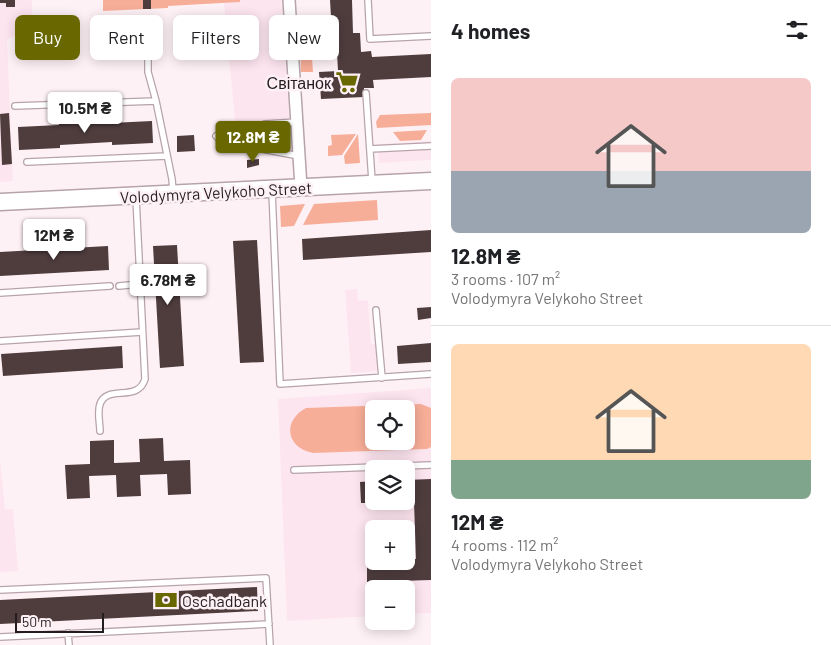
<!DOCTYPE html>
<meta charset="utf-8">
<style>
:root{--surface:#fff;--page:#f2f2f2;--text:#202124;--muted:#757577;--line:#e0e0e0;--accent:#696700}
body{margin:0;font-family:Barlow,sans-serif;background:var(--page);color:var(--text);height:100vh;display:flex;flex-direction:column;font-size:19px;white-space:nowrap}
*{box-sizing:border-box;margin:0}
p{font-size:16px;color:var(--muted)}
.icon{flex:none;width:28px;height:28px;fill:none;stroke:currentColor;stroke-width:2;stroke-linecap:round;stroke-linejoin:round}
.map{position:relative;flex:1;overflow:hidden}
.sheet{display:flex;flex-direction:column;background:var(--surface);width:400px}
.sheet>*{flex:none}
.banner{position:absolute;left:15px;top:15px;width:340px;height:45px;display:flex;gap:10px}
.controls{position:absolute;left:365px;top:400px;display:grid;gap:10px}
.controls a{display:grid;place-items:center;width:50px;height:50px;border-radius:8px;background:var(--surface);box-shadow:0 2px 12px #0003;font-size:25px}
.scale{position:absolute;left:15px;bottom:12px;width:89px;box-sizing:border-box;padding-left:5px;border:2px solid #241d20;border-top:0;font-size:14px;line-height:18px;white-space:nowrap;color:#241d20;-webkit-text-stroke:4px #fef1f6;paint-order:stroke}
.price{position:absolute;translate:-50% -42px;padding:0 11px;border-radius:5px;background:#fff;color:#222;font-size:16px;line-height:32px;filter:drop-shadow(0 1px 2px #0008)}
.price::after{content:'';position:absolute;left:50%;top:30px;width:15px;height:11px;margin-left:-8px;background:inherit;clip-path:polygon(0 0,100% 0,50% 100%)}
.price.active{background:var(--accent);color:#fff}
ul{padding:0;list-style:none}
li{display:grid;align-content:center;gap:10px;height:265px;padding:0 20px}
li+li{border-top:1px solid var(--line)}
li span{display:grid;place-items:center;height:155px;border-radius:8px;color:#555}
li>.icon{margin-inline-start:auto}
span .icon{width:90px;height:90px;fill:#fffc;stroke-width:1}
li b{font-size:21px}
h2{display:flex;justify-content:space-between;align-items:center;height:60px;padding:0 20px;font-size:21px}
.pill{padding:0 18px;border-radius:8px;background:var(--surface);box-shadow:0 2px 12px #0003;font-size:18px;line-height:45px}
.pill.active{background:var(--accent);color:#fff}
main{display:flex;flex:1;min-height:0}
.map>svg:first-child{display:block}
</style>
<main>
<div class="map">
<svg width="431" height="645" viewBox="0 0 431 645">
<rect width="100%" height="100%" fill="#fef1f6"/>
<path fill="#fde5ef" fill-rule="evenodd" d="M0,0H32V29L7,39L13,181L0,182Z
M240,0H281L291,144L283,145V143L258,144V143H253L252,141L237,142L224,3L239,2Z
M431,141V160L379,163L378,144Z
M357,289L358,301L368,300L371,344H376L378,371L351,373L345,290Z
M431,388V613L406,614V589H374V616L287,621L278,399ZM374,409H406V441H374ZM374,469H406V501H374ZM374,529H406V561H374Z
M0,460L5,509H13L18,571L0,572Z"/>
<path fill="#f7ae98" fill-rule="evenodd" d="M103,0H240V2L168,6V8L103,11Z
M300,43H311L313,72H301Z
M431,113V125L377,128L376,122L380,115Z
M427,130L421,140L400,141L393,132Z
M356,134L342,155L328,156V146L332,145L331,135Z
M358,134L360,163L345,164L344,156Z
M377,200L378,220L303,225L314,204Z
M305,204L294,226L281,227L280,206Z
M421,404L431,408V447L427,449L313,453C286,448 282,421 306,408ZM374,409H406V441H374Z"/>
<path fill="#4f3d3e" d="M0,0H15V7H6V3H0Z
M143,0H151V9H143Z
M330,0H352L353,33H360L361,52L371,51L372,57L431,54V77L373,80L374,88H364V97L321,99L319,72L338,71L336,34H332Z
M9,113L12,164L2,165L0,114Z
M111,120V123L152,121L153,143L112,145V142L60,145V148L19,150L18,127L59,125V122Z
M250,127L251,141L237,142L236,128Z
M194,135L195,151L177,152V136Z
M259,159V165L247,168V160Z
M431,230V252L303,260L302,239Z
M257,240L264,362L240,363L233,241Z
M177,245L184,366L160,368L153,246Z
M108,246L109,270L0,276V252Z
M431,307V318L418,320L417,308Z
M431,343V362L398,364L397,346Z
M122,346L123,368L3,376L1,354Z
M163,438L164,461L190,460L191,494L168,495L167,474L140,475L141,496L117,497L116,475L89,476L90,498L67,499L65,465L90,464V441L114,440V463L140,462L139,439Z
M431,479V580L367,582V561H406V559H416L414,502H406V480Z
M374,481V503H361L360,482Z
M257,587L258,611L0,624V600Z"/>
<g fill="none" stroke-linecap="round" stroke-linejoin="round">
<defs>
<path id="lane" d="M368,0L370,39L431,36
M148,29V72L156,101
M366,93L372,181
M15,106L156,101L172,179L173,192
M265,124L297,122
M216,136L226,146L231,147L262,149L299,156
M370,149L431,146
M27,162L167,156
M272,191L280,384L431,374
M119,286L140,284
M0,293L110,286
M376,310L382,378
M0,341L142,332
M100,431C100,423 97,412 100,404C107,384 138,403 145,379L136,198
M294,470L431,465
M0,590L266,578L270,645
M68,633L69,645
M0,637L269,624"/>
<path id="street" d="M289,0L301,187"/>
<path id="secondary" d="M0,202L431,181"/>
</defs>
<use href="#lane" stroke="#b7a3ab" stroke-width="8"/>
<use href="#street" stroke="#b7a3ab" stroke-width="14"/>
<use href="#secondary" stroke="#b7a3ab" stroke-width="19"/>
<use href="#lane" stroke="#fff" stroke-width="5.5"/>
<use href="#street" stroke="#fff" stroke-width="11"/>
<use href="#secondary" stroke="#fff" stroke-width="16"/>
</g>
<defs>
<symbol id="supermarket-bare" viewBox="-9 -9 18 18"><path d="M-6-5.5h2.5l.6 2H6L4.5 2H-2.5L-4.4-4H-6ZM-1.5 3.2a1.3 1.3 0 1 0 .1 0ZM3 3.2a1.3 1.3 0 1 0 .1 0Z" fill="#696700" stroke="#fef1f6" stroke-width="2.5" paint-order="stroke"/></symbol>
<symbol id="bank-bare" viewBox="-9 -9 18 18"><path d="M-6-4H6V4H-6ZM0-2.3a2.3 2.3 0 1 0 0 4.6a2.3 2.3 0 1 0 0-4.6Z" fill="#696700" stroke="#fef1f6" stroke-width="2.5" paint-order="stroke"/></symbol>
</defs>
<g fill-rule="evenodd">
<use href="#supermarket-bare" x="331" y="66" width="32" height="32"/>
<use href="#bank-bare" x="150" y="584" width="32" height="32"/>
</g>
<g text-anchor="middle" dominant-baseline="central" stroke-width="5" stroke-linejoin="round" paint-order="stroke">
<g font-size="16" fill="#241d20" stroke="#fef1f6" text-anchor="end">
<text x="331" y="82">Світанок</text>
<text x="182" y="600" text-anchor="start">Oschadbank</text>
</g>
<g font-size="16" fill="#241d20" stroke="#fef1f6">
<text transform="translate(216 192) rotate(-3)">Volodymyra Velykoho Street</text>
</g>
</g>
</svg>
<div class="controls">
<a><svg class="icon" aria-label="locate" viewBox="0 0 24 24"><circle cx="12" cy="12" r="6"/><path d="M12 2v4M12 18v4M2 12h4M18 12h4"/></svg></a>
<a><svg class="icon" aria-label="layers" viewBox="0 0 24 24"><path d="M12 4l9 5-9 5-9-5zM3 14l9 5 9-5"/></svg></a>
<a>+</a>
<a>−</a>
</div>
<div class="scale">50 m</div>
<b class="price" style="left:85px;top:134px">10.5M ₴</b>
<b class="price active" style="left:253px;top:163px">12.8M ₴</b>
<b class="price" style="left:54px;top:261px">12M ₴</b>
<b class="price" style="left:168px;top:306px">6.78M ₴</b>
<div class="banner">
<a class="pill active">Buy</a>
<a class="pill">Rent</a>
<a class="pill">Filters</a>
<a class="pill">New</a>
</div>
</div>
<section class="sheet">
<h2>4 homes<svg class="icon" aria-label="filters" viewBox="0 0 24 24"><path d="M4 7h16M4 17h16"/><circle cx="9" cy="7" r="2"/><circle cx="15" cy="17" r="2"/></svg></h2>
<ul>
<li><span style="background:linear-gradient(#f6c9c9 60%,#9aa5b1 0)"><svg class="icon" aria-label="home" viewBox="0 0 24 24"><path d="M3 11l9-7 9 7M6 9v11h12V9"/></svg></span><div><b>12.8M ₴</b><p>3 rooms · 107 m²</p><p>Volodymyra Velykoho Street</p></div></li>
<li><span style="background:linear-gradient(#ffd9b3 75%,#7fa58c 0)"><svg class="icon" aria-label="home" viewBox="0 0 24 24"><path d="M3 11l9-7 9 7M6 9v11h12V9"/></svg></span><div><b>12M ₴</b><p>4 rooms · 112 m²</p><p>Volodymyra Velykoho Street</p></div></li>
</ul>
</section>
</main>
